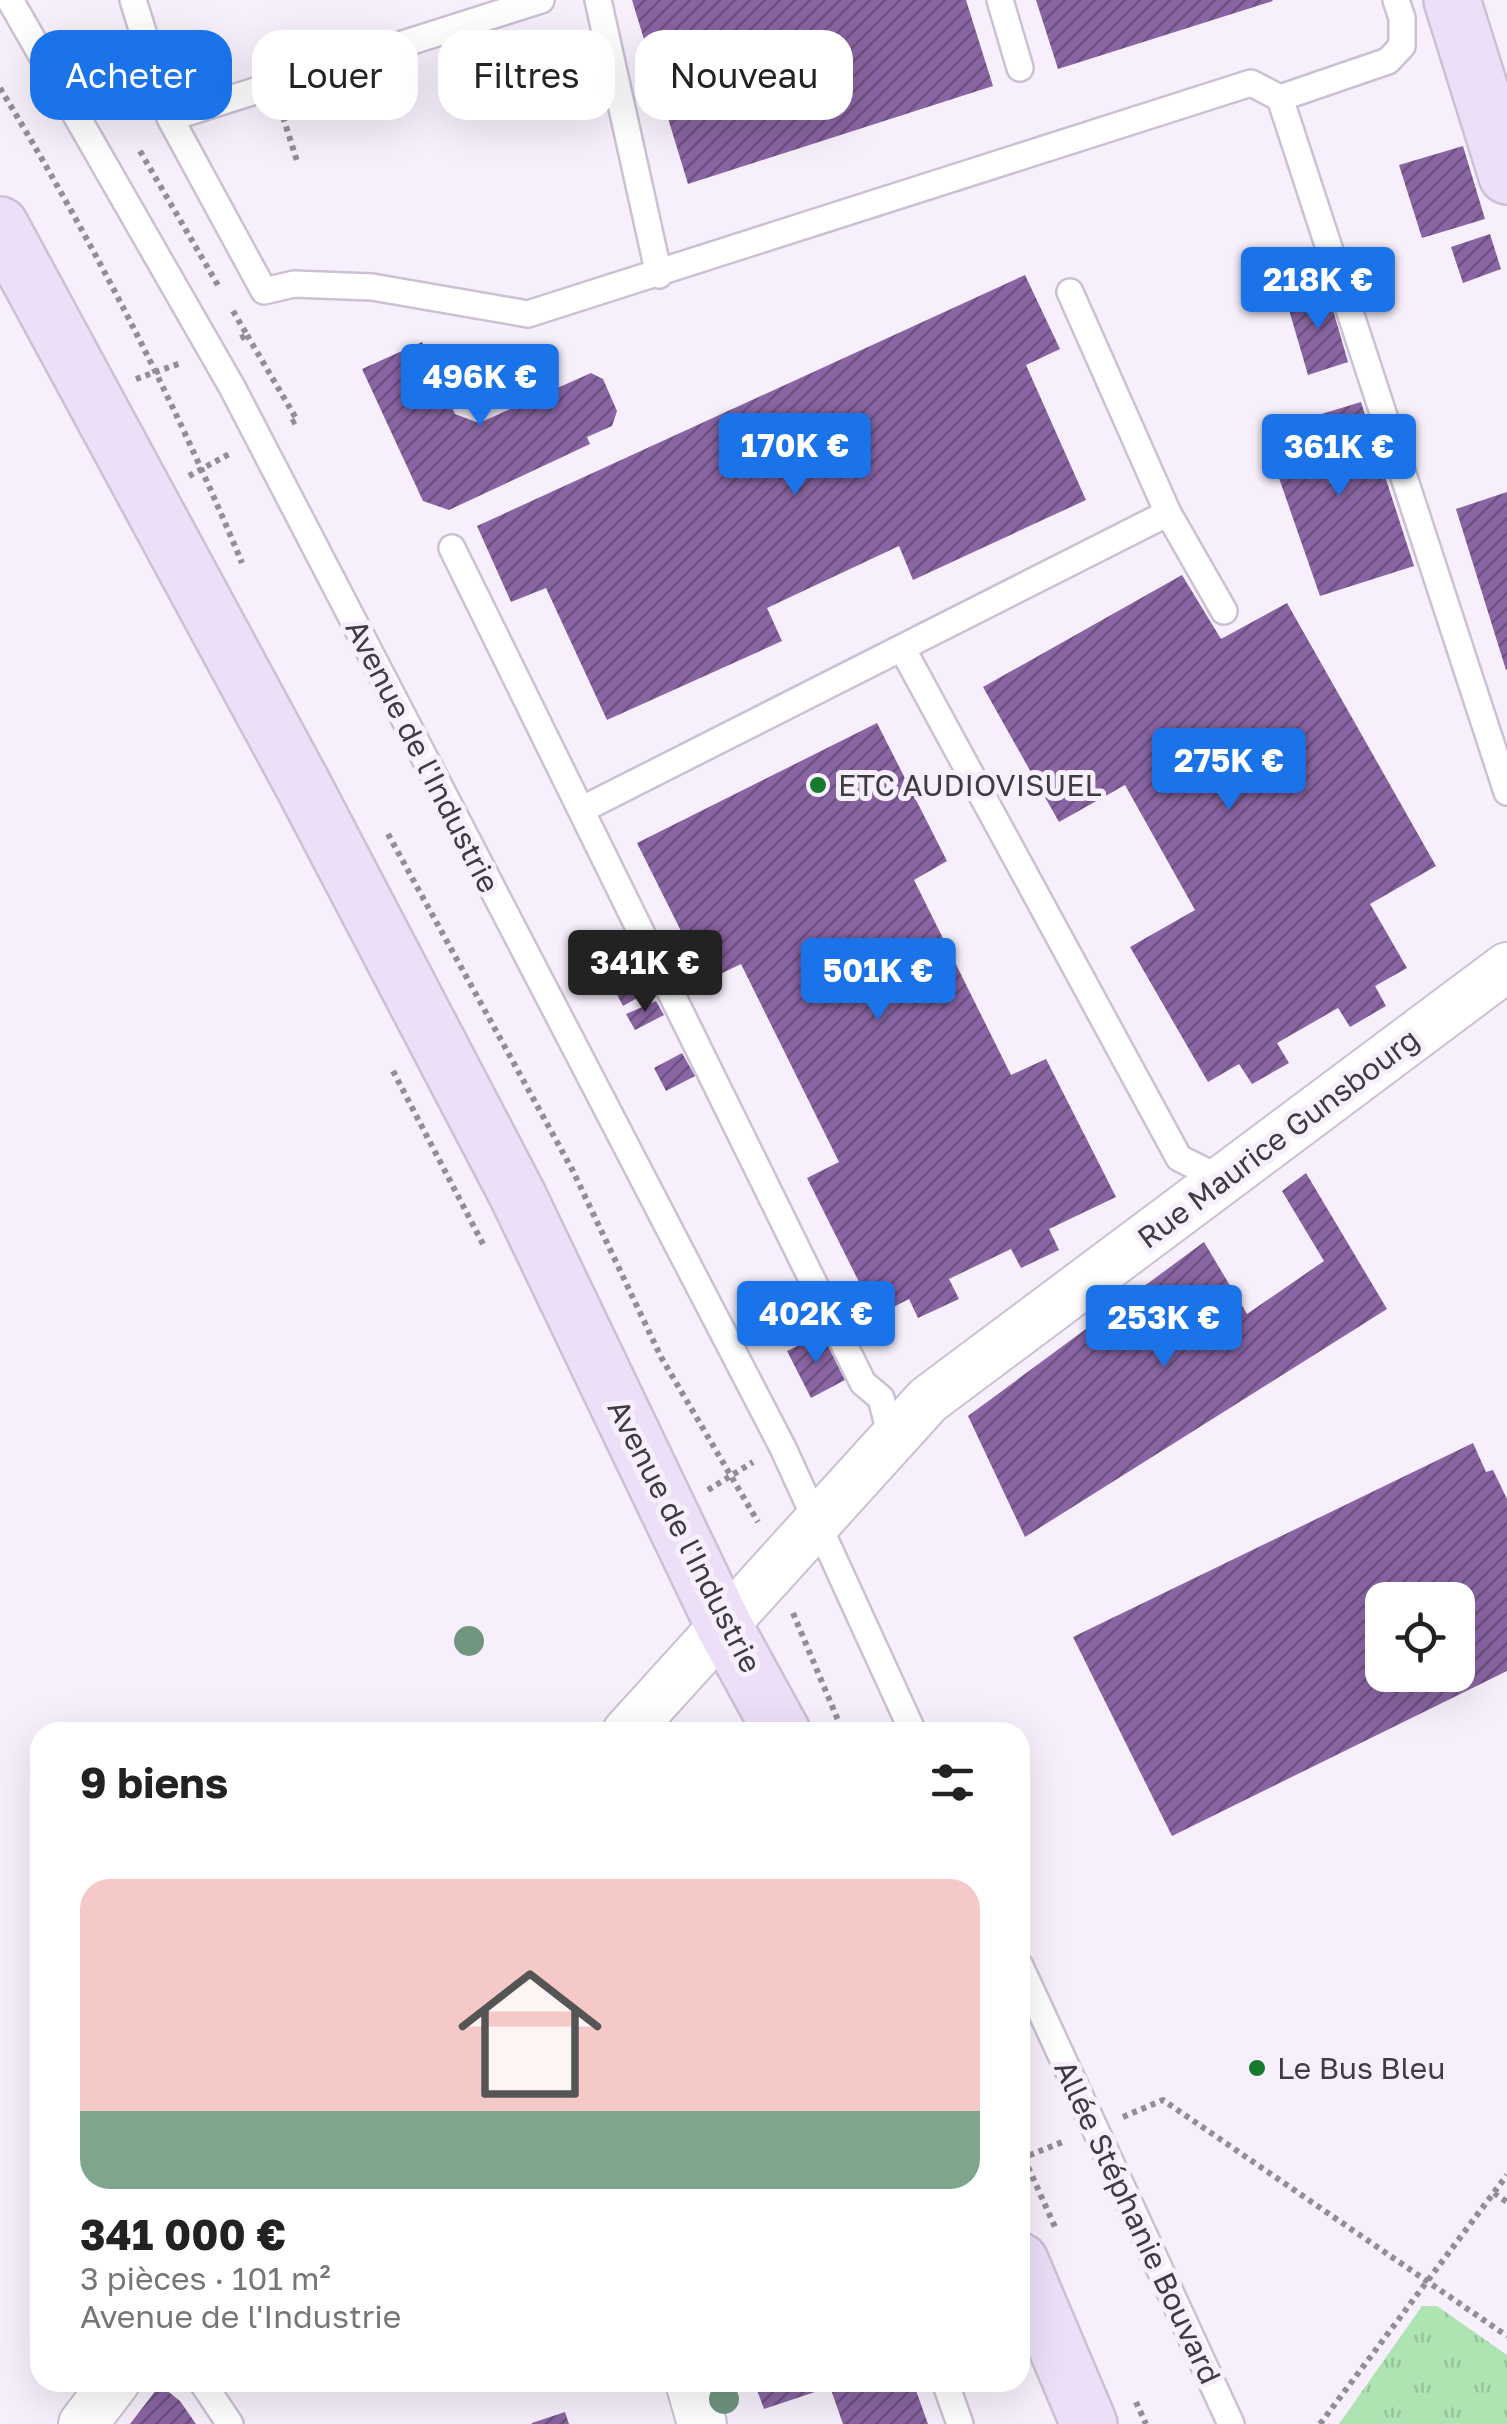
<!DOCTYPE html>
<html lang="fr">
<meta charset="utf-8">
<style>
:root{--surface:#fff;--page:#f6f6f6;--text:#222;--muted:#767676;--accent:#1a73e8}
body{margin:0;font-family:"Golos Text",sans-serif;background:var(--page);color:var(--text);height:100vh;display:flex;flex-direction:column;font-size:38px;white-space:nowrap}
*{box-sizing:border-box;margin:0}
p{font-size:32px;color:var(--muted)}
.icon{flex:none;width:55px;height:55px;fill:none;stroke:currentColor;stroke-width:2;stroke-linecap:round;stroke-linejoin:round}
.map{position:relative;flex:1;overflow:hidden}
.sheet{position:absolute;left:30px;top:1722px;width:1000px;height:670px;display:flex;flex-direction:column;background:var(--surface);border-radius:30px;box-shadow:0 10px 40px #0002}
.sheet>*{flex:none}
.guide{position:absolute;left:30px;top:30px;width:1000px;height:90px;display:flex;gap:20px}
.tools{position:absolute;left:1365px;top:1582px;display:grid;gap:20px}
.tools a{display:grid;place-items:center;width:110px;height:110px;border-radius:20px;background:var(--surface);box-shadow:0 10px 40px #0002;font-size:50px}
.price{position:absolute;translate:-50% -85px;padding:0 22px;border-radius:10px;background:var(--accent);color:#fff;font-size:32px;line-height:65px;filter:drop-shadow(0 2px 5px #0008)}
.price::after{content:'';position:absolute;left:50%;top:60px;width:30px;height:22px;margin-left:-15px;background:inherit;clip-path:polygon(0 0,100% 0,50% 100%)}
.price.active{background:#222;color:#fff}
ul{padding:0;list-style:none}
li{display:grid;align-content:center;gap:20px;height:530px;padding:0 50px}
li span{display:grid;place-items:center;height:310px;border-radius:30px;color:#555}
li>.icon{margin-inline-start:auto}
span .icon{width:180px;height:180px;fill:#fffc;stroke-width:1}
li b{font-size:42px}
h2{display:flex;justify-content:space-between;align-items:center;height:120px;padding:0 50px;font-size:42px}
.pill{padding:0 35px;border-radius:30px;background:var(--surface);box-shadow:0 10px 40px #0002;font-size:35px;line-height:90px}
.pill.active{background:var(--accent);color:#fff}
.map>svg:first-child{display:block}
</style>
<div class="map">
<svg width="1507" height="2424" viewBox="0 0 1507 2424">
<defs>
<pattern id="grass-tufts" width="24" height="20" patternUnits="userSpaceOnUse" patternTransform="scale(2.5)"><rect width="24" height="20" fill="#ade4b1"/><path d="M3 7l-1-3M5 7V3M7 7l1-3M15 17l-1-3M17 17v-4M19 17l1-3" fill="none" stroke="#96c499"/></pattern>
<pattern id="building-hatch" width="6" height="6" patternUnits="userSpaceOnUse" patternTransform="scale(2.5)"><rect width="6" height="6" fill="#8965a3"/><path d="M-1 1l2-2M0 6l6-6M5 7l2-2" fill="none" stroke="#6c507f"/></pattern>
</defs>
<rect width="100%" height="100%" fill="#f7f0fc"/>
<path fill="url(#grass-tufts)" d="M1422,2306H1437L1507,2355V2424H1339Z"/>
<path fill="url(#building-hatch)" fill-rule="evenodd" d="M632,0H966L993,86L688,184Z
M1036,0H1272L1273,1L1058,69Z
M1463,146L1485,219L1422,238L1399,165Z
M1490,234L1501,269L1463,283L1451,247Z
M1025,275L1060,349L1026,365L1086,500L913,580L899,546L767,608L782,641L607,720L546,588L511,602L477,526Z
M1327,289L1348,362L1308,375L1287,303Z
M422,342L455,414L479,423L591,373L603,379L617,411L612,426L587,437L590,444L449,510L423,501L362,369Z
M1361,402L1414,566L1320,596L1263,432Z
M1507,492V669L1506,670L1456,509Z
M1182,575L1221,639L1287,603L1436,866L1370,904L1407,968L1375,986L1386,1006L1350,1027L1338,1008L1277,1043L1289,1063L1252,1084L1239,1064L1208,1082L1130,947L1195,910L1125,785L1059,822L983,687Z
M877,723L947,861L914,880L1011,1075L1046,1059L1116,1197L1049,1229L1059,1250L1021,1268L1011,1249L949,1279L959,1299L918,1318L909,1299L876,1316L807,1178L839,1162L741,964L706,981L637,843Z
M618,958L637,998L623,1006L602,966Z
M656,1001L664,1015L635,1030L626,1014Z
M682,1053L695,1076L666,1091L654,1068Z
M1306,1173L1387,1309L1025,1537L968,1416L1204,1242L1247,1314L1324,1261L1282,1191Z
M822,1334L845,1380L811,1398L787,1351Z
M1473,1443L1486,1472L1493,1470L1507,1499V1671L1172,1836L1073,1637ZM1382,1600H1458V1675H1382Z
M754,2382H913L928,2424H843L830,2387L764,2409Z
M160,2385L180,2401L196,2424H130Z
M565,2412L569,2424H532V2423Z"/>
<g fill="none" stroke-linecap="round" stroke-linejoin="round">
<defs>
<path id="lane" d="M10,0L232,387L783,1448L913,1732
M133,0L170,118
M541,0L170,118L264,291L294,284L372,287L528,314L1251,83L1280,98L1507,792
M598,0L659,275
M1000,0L1020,68
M1280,98L1388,61L1402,46V18L1396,0
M1070,292L1168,513L1224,611
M452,548L863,1383L881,1398L892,1441
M902,648L1179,1158L1223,1180
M583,809L1168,513
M1020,1966L1231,2424
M202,2382L230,2424
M945,2382L960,2424"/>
<path id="street" d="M627,1732L928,1400L1507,967
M690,2382L702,2424
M83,2424L115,2382"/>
<path id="secondary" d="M1452,0L1507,176
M0,225L303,785L517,1194L724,1626L782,1732
M1020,2261L1089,2424"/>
</defs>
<use href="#lane" stroke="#cbc0d4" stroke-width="30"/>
<use href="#street" stroke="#cbc0d4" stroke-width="52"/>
<use href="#secondary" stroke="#cbc0d4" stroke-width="60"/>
<path stroke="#938d97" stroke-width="6" stroke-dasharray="5 5" stroke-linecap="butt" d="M497,46L513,86L509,88L512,95L519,99
M0,88C92,240 174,399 242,563
M283,117L297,161
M140,151L219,287
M233,311L247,335L239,339
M247,335L297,420L287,425
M136,379L181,363
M189,476L231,453
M388,834L573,1171L661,1357L758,1522
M393,1071L484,1246
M708,1490L753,1462
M793,1613L843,1732
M1123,2117L1163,2100L1507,2336
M1020,2149L1055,2227
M1020,2159L1065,2141
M1494,2193L1507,2202
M1136,2402L1146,2424
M1320,2424L1507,2175"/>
<use href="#lane" stroke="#fff" stroke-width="25"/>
<use href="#street" stroke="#fff" stroke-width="48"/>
<use href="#secondary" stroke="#eddff7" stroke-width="55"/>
</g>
<g fill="#71957e">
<circle cx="469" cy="1641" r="15"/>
<circle cx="724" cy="2399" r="15"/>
</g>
<g fill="#137a2e" stroke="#f7f0fc" stroke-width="4">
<circle cx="818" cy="785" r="10"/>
<circle cx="1257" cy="2068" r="10"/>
</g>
<g text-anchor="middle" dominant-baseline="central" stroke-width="10" stroke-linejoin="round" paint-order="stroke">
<g font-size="30" fill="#3f3b43" stroke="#f7f0fc">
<text transform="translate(423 756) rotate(63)">Avenue de l'Industrie</text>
<text transform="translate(1278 1138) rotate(-37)">Rue Maurice Gunsbourg</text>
<text transform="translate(685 1536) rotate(63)">Avenue de l'Industrie</text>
<text transform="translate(1138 2222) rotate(65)">Allée Stéphanie Bouvard</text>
</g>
<g font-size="30" fill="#3f3b43" stroke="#f7f0fc" text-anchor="start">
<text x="838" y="785">ETC AUDIOVISUEL</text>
<text x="1277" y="2068">Le Bus Bleu</text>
</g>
</g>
</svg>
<div class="tools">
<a><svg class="icon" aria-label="locate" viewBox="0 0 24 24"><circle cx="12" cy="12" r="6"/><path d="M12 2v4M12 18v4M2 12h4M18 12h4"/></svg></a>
</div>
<b class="price" style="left:1318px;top:332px">218K €</b>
<b class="price" style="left:480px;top:429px">496K €</b>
<b class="price" style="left:795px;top:498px">170K €</b>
<b class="price" style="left:1339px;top:499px">361K €</b>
<b class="price" style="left:1229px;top:813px">275K €</b>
<b class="price active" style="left:645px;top:1015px">341K €</b>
<b class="price" style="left:878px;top:1023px">501K €</b>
<b class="price" style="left:816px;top:1366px">402K €</b>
<b class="price" style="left:1164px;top:1370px">253K €</b>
<div class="guide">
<a class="pill active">Acheter</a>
<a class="pill">Louer</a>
<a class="pill">Filtres</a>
<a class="pill">Nouveau</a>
</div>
<section class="sheet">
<h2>9 biens<svg class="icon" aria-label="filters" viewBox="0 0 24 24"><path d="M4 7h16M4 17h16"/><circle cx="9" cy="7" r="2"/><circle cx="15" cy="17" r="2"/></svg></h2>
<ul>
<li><span style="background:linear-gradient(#f6c9c9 75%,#7fa58c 0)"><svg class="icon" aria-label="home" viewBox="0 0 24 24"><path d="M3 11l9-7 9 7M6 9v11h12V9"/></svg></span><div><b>341 000 €</b><p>3 pièces · 101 m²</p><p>Avenue de l'Industrie</p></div></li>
</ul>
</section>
</div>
